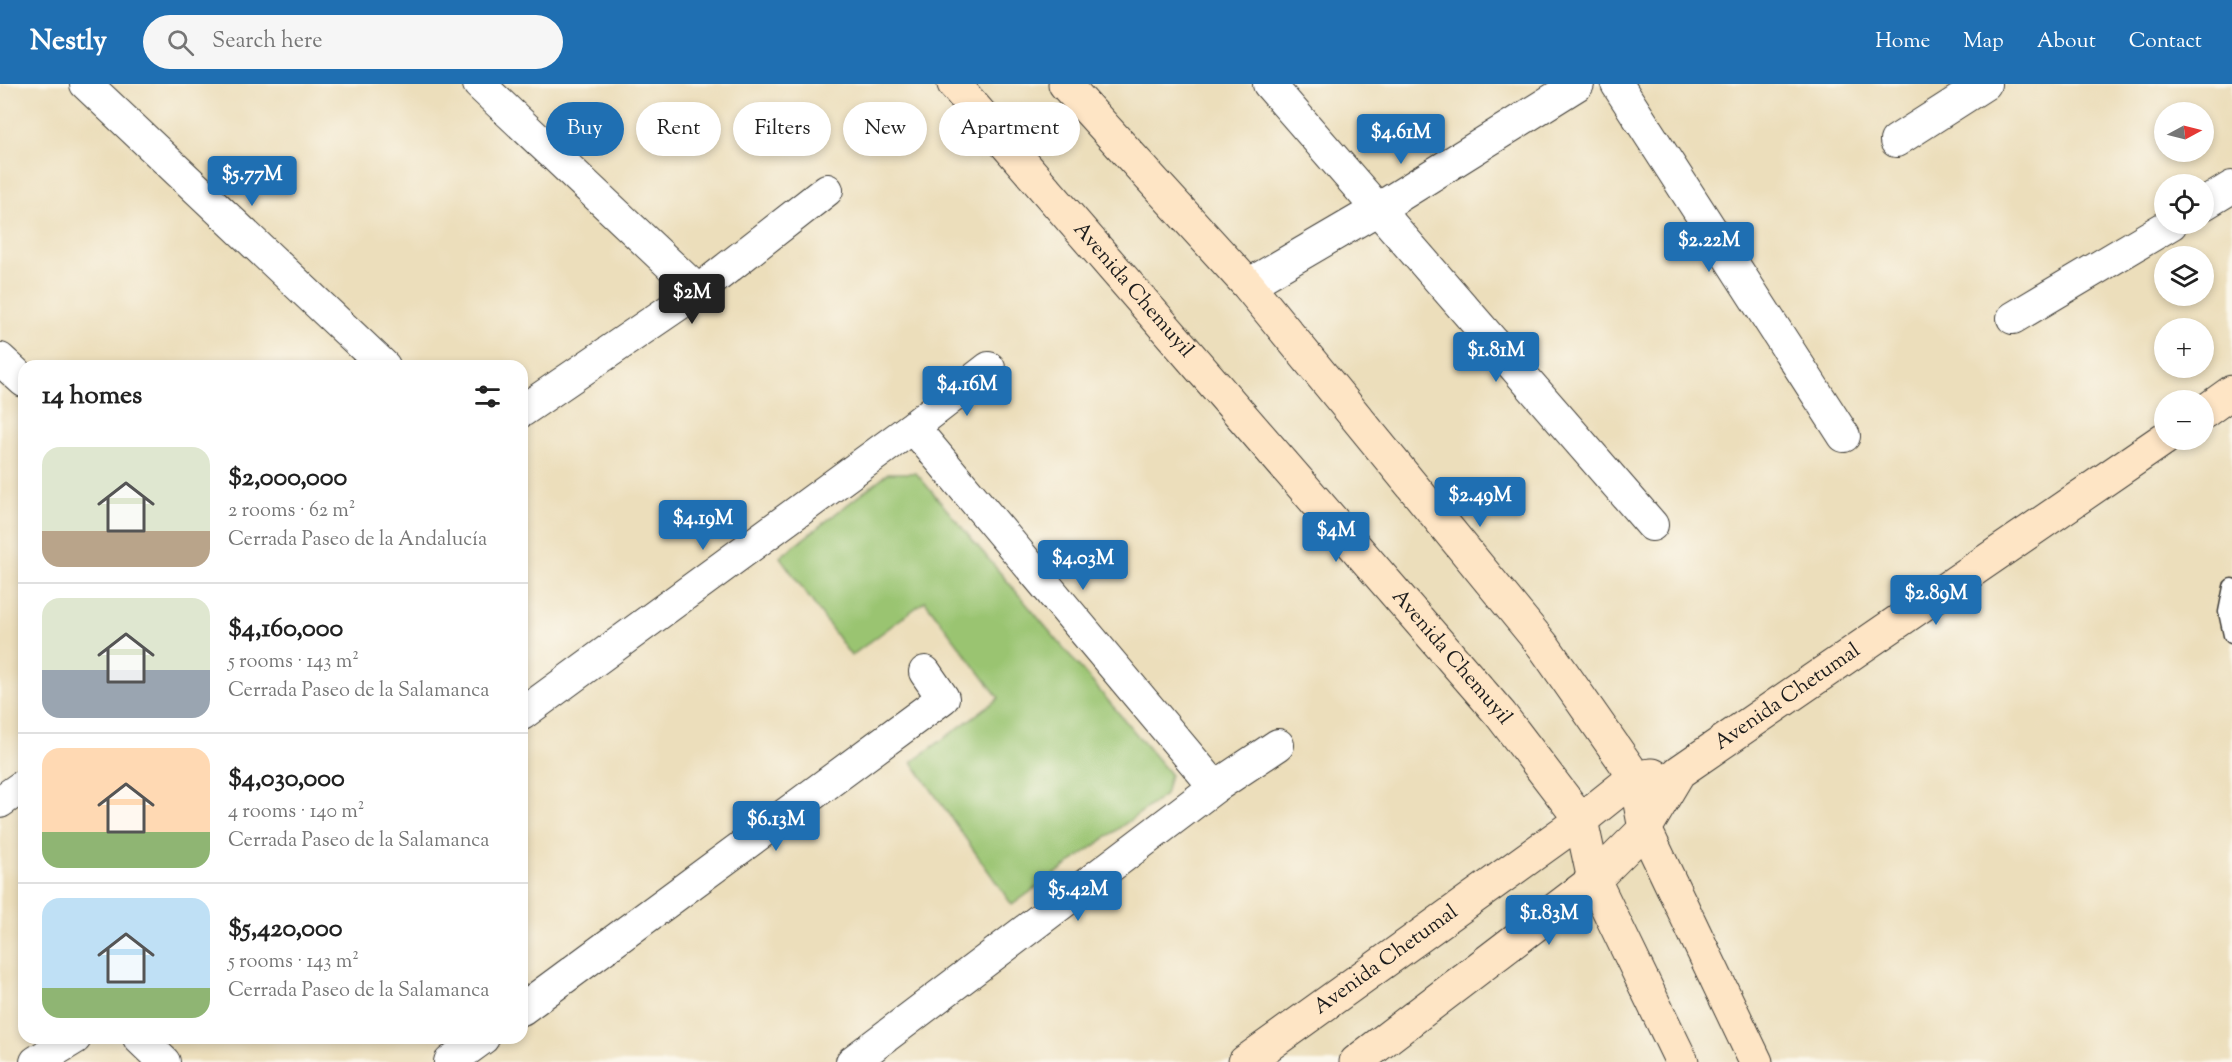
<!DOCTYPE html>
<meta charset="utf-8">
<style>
:root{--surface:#fff;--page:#f6f6f6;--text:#222;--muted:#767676;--line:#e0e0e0;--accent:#1f6fb2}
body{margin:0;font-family:"Sorts Mill Goudy",serif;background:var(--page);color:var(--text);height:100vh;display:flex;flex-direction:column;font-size:22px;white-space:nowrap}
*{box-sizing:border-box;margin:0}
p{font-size:20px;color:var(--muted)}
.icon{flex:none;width:33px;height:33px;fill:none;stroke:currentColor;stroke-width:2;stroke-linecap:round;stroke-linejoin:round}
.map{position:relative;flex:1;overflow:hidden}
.side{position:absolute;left:18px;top:276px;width:510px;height:684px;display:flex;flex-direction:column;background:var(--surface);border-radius:18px;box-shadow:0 3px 9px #0003}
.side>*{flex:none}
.top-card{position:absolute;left:546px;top:18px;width:570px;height:54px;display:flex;gap:12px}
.needle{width:39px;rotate:83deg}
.controls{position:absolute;left:2154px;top:18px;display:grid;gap:12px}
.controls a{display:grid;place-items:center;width:60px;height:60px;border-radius:50%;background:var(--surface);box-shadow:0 3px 9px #0003;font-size:30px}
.price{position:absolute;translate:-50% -51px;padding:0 14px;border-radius:6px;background:var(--accent);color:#fff;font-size:20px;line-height:39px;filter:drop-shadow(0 2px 3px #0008)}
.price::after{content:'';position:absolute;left:50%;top:36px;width:18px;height:14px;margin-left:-9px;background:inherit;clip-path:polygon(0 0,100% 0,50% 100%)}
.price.on{background:#222;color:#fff}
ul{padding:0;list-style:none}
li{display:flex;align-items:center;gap:18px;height:150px;padding:0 24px}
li+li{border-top:2px solid var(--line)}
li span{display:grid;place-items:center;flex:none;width:168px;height:120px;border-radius:18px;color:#555}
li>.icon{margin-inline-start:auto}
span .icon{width:72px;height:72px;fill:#fffc;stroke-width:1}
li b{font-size:26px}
h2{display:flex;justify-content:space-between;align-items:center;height:72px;padding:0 24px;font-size:26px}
.pill{padding:0 21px;border-radius:27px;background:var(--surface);box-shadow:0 3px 9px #0003;font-size:21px;line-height:54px}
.pill.on{background:var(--accent);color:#fff}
header{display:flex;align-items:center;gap:36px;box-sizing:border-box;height:84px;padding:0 30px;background:var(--accent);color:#fff}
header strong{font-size:28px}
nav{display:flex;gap:33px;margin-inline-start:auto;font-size:21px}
.search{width:420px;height:54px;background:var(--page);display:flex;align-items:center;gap:15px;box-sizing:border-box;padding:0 21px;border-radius:33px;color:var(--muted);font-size:22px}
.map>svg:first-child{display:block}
</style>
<header>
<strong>Nestly</strong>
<div class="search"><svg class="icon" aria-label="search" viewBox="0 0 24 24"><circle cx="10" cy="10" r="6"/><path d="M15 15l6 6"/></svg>Search here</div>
<nav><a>Home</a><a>Map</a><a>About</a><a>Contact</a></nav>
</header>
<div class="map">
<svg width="2232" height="978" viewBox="0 0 2232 978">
<rect width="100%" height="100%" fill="#fbf7ec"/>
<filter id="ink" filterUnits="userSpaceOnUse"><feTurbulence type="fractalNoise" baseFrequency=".0167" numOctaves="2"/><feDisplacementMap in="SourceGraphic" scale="12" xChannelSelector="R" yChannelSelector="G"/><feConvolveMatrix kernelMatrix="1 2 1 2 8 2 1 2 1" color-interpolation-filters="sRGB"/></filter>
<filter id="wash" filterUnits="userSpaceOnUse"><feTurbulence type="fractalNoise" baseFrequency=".008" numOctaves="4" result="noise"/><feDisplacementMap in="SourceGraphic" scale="24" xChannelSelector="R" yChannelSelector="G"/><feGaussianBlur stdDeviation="1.35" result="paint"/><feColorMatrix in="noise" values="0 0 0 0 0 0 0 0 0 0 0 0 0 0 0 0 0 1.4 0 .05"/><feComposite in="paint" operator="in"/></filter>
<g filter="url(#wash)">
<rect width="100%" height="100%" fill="#ecdebb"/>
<path fill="#9ac471" stroke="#5b7046" stroke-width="1.5" d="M888,389H916L1170,690L1165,711L1012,821L912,678L999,614L925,517L851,572L780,473Z"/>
</g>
<g filter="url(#ink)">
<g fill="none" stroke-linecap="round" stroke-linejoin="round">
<defs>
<path id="lane" d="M2232,503L2227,528L2232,551"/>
<path id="street" d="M86,0L384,282
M479,0L698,207
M1269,0L1652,441
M1617,0L1844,352
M1896,57L1985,0
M2204,120L2232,103
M1248,201L1378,125L1578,0
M2013,234L2171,140
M0,275L24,297
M522,327L698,207L827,106
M913,343L1215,703
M522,630L913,343L989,284
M0,718L24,701
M522,925L943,614L925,588
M139,954L164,978
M36,978L75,954
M450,978L483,954
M852,978L1215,703L1278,661"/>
<g id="secondary">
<path id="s1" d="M954,0L1501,631L1581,736L1594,796L1682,978"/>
<path d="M1065,0L1248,201L1545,564L1635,693L1645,745L1756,978"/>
<path d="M2204,328L2232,308"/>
<path id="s2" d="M1245,978L1581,736L1635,693L1653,691"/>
<path id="s3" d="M1356,978L1594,796L1645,745L1679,688L2164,355"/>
</g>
</defs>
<use href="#lane" stroke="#3b3934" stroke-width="19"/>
<use href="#street" stroke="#3b3934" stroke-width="34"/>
<use href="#secondary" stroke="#3b3934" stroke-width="35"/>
<use href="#lane" stroke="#fff" stroke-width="16"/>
<use href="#street" stroke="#fff" stroke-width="32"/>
<use href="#secondary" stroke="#fee5c5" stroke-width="33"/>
</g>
</g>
<g text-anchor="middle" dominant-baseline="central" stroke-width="4.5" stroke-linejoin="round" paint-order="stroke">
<g font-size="21" fill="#1c1c1c" stroke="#fbf7ec">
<text stroke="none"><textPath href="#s1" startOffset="273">Avenida Chemuyil</textPath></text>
<text stroke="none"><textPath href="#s1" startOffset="759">Avenida Chemuyil</textPath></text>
<text stroke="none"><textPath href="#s3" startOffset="570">Avenida Chetumal</textPath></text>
<text stroke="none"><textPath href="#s2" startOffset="174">Avenida Chetumal</textPath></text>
</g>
</g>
</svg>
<div class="controls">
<a><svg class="needle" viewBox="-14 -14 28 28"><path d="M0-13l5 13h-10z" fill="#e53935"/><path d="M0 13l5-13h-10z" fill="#767676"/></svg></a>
<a><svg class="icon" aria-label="locate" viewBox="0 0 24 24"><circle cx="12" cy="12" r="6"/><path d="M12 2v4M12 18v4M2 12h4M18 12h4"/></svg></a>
<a><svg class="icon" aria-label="layers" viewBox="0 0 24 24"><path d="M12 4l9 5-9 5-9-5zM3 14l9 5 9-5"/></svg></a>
<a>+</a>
<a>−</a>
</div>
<b class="price" style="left:1401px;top:81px">$4.61M</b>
<b class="price" style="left:252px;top:123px">$5.77M</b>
<b class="price" style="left:1709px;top:189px">$2.22M</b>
<b class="price on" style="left:692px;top:241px">$2M</b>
<b class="price" style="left:1496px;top:299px">$1.81M</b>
<b class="price" style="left:967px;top:333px">$4.16M</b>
<b class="price" style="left:1480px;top:444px">$2.49M</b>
<b class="price" style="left:703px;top:467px">$4.19M</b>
<b class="price" style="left:1336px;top:479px">$4M</b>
<b class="price" style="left:1083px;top:507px">$4.03M</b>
<b class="price" style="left:1936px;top:542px">$2.89M</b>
<b class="price" style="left:776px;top:768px">$6.13M</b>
<b class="price" style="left:1078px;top:838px">$5.42M</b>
<b class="price" style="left:1549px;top:862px">$1.83M</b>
<div class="top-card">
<a class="pill on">Buy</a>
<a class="pill">Rent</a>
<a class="pill">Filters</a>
<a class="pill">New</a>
<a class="pill">Apartment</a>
</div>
<section class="side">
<h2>14 homes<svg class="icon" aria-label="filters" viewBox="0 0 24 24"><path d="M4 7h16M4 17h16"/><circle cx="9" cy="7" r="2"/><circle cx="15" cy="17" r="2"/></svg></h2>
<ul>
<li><span style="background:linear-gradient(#dfe7d0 70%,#b9a48a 0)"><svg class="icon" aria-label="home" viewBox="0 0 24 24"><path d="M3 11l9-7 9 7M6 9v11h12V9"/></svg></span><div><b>$2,000,000</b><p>2 rooms · 62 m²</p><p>Cerrada Paseo de la Andalucía</p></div></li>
<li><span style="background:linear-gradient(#dfe7d0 60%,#9aa5b1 0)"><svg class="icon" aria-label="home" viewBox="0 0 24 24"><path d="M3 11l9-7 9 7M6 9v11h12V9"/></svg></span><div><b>$4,160,000</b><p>5 rooms · 143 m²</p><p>Cerrada Paseo de la Salamanca</p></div></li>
<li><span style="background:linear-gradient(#ffd9b3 70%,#8fb573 0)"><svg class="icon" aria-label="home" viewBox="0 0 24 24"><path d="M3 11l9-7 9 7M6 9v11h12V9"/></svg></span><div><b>$4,030,000</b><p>4 rooms · 140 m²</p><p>Cerrada Paseo de la Salamanca</p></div></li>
<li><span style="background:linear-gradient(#bfe0f5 75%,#8fb573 0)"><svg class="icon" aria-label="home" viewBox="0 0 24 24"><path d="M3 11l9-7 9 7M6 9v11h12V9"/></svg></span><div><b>$5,420,000</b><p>5 rooms · 143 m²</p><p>Cerrada Paseo de la Salamanca</p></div></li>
</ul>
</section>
</div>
